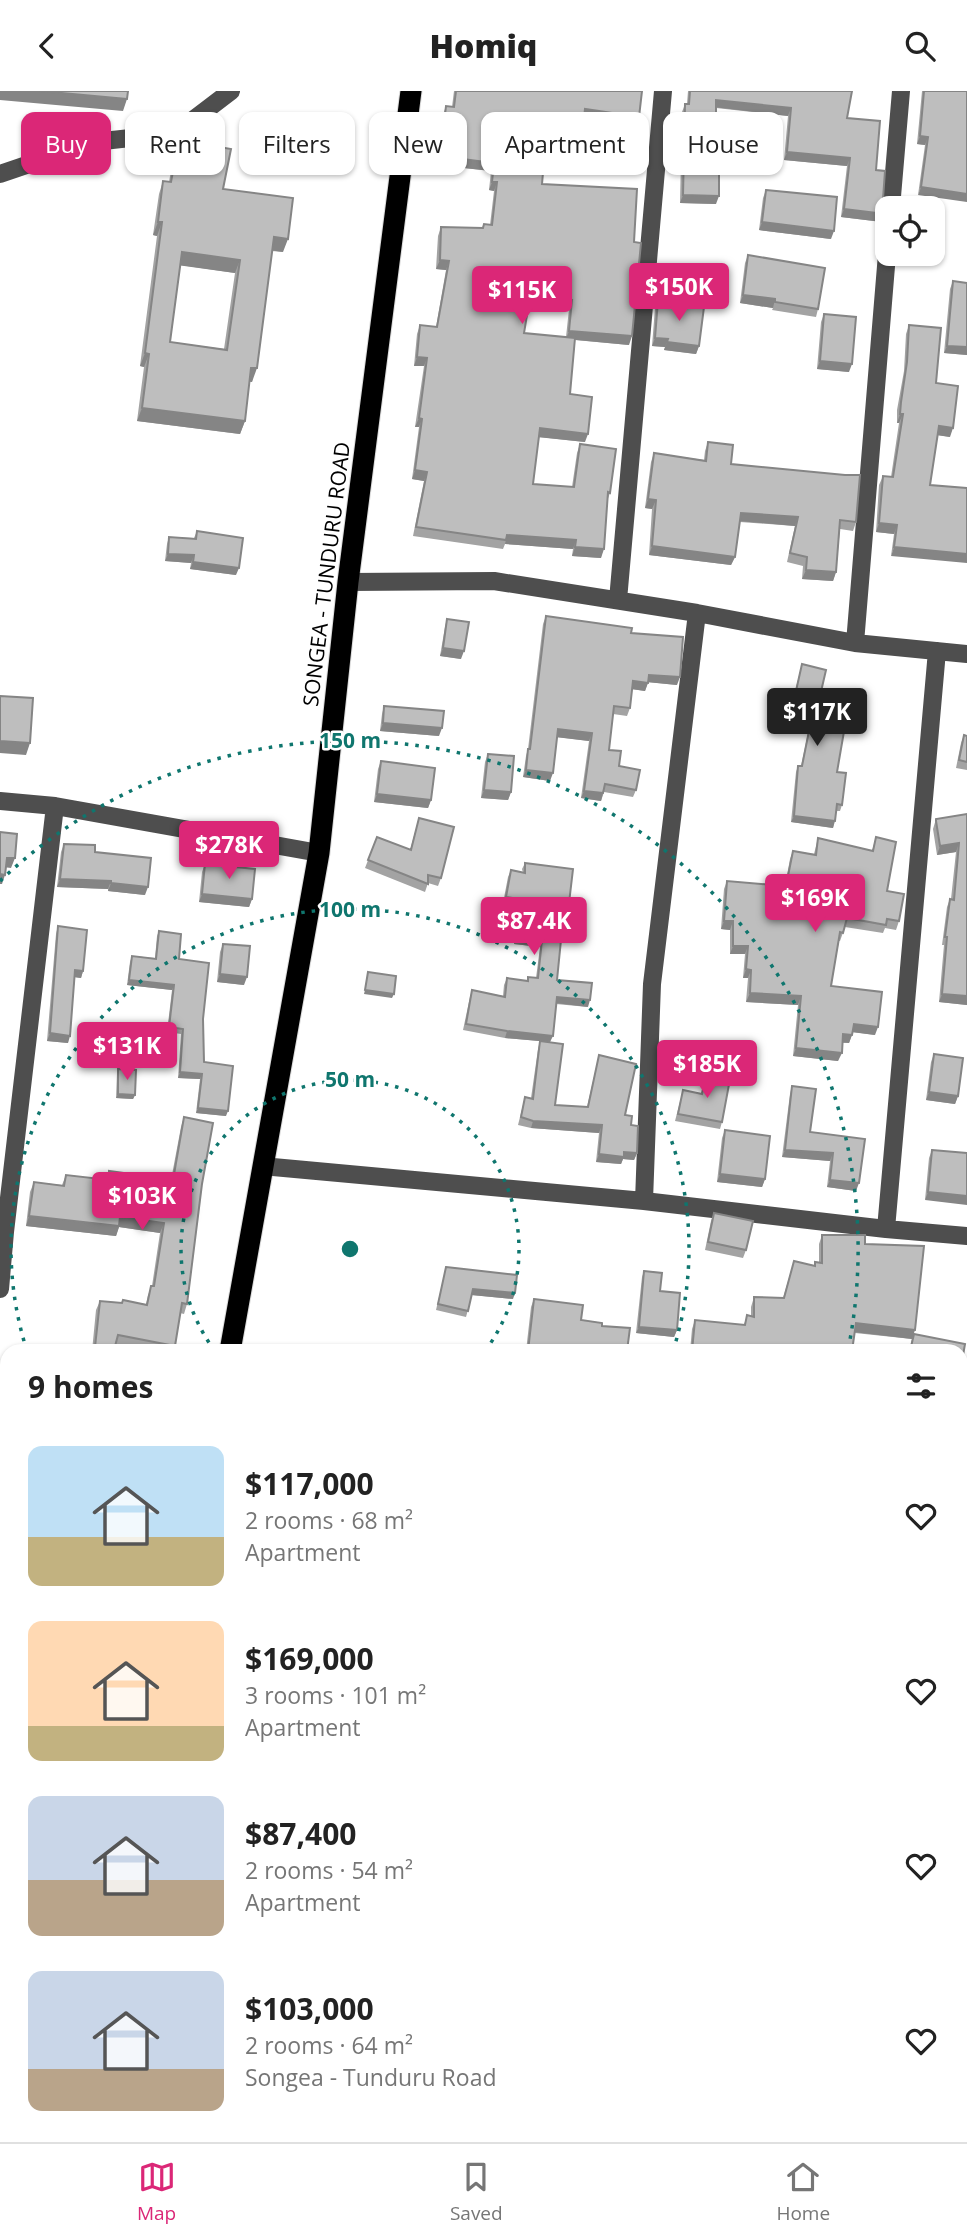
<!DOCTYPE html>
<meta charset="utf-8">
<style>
:root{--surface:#fff;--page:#f6f6f6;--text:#222;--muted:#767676;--line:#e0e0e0;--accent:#db2777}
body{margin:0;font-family:"Open Sans",sans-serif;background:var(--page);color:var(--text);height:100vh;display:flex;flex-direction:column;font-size:26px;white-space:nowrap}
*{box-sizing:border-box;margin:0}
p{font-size:23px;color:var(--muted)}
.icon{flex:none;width:38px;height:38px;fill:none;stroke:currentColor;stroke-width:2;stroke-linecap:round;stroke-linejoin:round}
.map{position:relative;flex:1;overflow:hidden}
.panel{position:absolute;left:0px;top:1253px;width:968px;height:798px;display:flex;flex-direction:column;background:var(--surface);border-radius:21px 21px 0 0;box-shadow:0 2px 5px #0004}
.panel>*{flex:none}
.hud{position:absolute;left:21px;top:21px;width:926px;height:63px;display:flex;gap:14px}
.controls{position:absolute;left:875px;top:105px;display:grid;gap:14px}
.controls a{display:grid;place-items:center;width:70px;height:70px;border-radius:14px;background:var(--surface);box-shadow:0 2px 5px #0004;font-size:35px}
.price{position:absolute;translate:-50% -60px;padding:0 16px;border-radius:7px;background:var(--accent);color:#fff;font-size:23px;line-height:46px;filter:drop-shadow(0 2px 4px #0008)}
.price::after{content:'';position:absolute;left:50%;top:42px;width:21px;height:16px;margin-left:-10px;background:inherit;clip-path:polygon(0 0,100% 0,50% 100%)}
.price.selected{background:#222;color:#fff}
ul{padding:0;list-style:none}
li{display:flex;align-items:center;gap:21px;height:175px;padding:0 28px}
li span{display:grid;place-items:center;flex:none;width:196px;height:140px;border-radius:14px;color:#555}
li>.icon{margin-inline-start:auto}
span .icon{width:84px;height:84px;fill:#fffc;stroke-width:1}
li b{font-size:30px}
h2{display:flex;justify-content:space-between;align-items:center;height:84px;padding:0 28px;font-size:30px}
.pill{padding:0 24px;border-radius:14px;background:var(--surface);box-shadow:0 2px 5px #0004;font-size:24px;line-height:63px}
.pill.selected{background:var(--accent);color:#fff}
header{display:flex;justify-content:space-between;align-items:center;height:91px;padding:0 28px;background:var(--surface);font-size:32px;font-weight:800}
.tabs{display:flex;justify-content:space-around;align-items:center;height:98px;border-top:2px solid var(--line);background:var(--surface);font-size:19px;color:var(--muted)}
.tabs a{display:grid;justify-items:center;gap:4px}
.tabs .selected{color:var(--accent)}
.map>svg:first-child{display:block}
</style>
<header><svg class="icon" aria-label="back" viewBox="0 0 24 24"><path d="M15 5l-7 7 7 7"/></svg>Homiq<svg class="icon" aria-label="search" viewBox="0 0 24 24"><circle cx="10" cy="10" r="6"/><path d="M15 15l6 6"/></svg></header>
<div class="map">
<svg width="967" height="2051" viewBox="0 0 967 2051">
<rect width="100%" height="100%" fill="#fff"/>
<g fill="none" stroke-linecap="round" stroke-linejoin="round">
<defs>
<path id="highway" d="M230,1260L319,762L348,491L411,0
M23,2051L26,2044"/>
</defs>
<use href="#highway" stroke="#dbdbdb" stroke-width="23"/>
<path stroke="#4e4e4e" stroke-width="18" d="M0,83L94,51L176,42L231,0
M891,117L901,0
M348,491L494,490L697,522L855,552L967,563
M618,509L663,0
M855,552L887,163
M0,710L55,715L319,762
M262,1075L644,1110L886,1138L967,1145
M644,1110L652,893L697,522
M886,1138L937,560
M0,1198L5,1141L55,715
M961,1916L967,1917"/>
<use href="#highway" stroke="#000" stroke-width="21"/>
</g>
<path fill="#a3a3a3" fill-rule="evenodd" d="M454,0H642L636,35L584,28L581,36L547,34L542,93L629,254L575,249L570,303L585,351L539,346L533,393L572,396L577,362L580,353L610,402L607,410L601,467L572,465L573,458L505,453L503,458L413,445L424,390L412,388L419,336H415L424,275H414L417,243L420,234L436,236L446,179L436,178L438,145L441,136L482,137L484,133L490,134L494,100L489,99L491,80L437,74L443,24L446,15L452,16ZM528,215L569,218L566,246L524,242Z
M688,0H851L847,27L876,79L885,123L882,131L841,126L847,75L784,69L788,25L716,17V113L680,112L682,21L685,13H687Z
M922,0H967L918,104L925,54L917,53Z
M179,49L223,98L283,161L272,160L252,291L249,290L245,330L240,343L137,330L144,276L140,275L157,145L153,144L159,103L163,90L169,91L174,62ZM180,174L235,182L224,258L170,251Z
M766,99L831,148L759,139L763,107Z
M748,164L818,218L816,226L772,219L773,217L740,212L745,172Z
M953,190L967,264L944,262L950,198Z
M658,209L699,255L696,263L664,259L665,256L652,255L655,217Z
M824,223L849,281L817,278L821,231Z
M909,234L936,292L950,346L938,344L891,465L894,443L876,441L879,394L883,385L891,386L899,332H897V319L904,280L906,243Z
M708,351L731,373L856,431L853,440L840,438L836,481L833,490L802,488L803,475L787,471L795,435L740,431L735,466L731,474L649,464L652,418L645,417L651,371L654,362L704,369L705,360Z
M197,440L236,484L190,478L191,472L165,470L167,453L169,446L194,447Z
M546,525L631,542L677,594L648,591L645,600L632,598L630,617L627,625L613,623L609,659L636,699L633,706L604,701L601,710L581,707L589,650L557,646L550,690L523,686L526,665L528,658L543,533Z
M447,528L461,568L440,565L445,536Z
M802,573L837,681L842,714L840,720H836L833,737L791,731L796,681L798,675H801L808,642L781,637L785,606L787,600H795Z
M384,615L439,645L380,640L382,623Z
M964,644L967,645V679L956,677L961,652Z
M488,663L511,701L508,709L481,707L485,671Z
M381,670L431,709L428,717L374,711L378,678Z
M967,723V914L939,911L944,854H942L947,816L950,808H951L956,761L937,764L933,738L936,728Z
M419,727L441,787L438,795L428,792L425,801L365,777L377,746L410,759Z
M876,746L887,800L899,830L896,839L885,837L883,842L845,836L840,850H839L831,895L875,944L853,941L849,952H842L838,970L793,965L798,914L746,911L748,887H743L745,863H730V839L721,838L724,798L727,790L785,795L790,768L793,760L814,763L818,747L872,760Z
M64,753L95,761L145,804L108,800V798L57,796L61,761Z
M525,772L564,835H562L557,889L588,916L556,913L550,951L555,1014L587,1016L599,964L625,1024L631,1034L637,1062L634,1069L623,1068L621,1073L596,1071L599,1042L531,1037L518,1034L525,1006L531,1007L538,958L540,950L505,947L463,939L470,906L472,899L503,905L504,894L507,887L527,890L528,886L536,887L540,856L514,853L517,815L503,812L508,786L511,779L523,782L522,778Z
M205,773L252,808L249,816L199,811L202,781Z
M58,835L83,880L81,887L75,886L68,952L47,950L56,843Z
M159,840L179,868L203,928L204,971L226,1025L196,1022L200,988L178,987L181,943L167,941L172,899L127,894L130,871L132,865L155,867L157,845Z
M223,853L244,894L217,891L220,861Z
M934,963L958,1005L955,1013L926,1009L931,971Z
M118,978L135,1004L133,1008L116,1007L117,982Z
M706,983L722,1031L720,1038L675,1030L683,999L701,1003Z
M792,995L810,1041L865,1048L856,1100L827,1096L830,1070L782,1066L790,1003Z
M184,1026L202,1093L187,1213L184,1223L180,1222L175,1255L173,1260H148L115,1254L114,1260H92L96,1219L100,1210L146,1213L148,1204L152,1195L160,1142L119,1136L116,1145L26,1135L30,1101L34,1091L62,1094L66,1084L106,1089L109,1080L171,1089L181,1036Z
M725,1039L765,1088L762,1096L717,1091L722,1047Z
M932,1059L967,1062L925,1109L929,1067Z
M714,1122L746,1159L743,1167L705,1159L711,1130Z
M822,1144L865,1153L914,1243L961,1260H909L912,1248L855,1242L852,1260H690L692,1238L695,1229L744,1234L747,1224L751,1225V1216L754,1206L783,1207L794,1170L814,1175L815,1171H819V1153Z
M446,1176L513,1208L472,1204L466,1226L436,1219Z
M644,1180L660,1200L677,1239L674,1246L636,1242L642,1186Z
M534,1208L581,1229L602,1235L627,1260H526L531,1216Z
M7,1603V1637L0,1635V1630Z
M967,1856V1875L962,1873Z
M7,1886V1934L0,1931V1904Z
M140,2044H212L209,2051H200L187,2047Z
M242,2044H264L261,2051Z"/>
<path fill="#858585" d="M0,0H40L127,8L123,20L0,9Z
M716,9L791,17L788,25L713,16Z
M585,18L639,26L636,35L584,28L581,36L545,34L548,25Z
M920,45L928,46L925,54L917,53Z
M787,61L850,67L847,75L784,69Z
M440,65L494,72L491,80L437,74Z
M492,91H497L494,100L489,99Z
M921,96L967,103V111L918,104Z
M683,104L719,105L716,113L680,112Z
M844,118L885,123L882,131L841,126Z
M158,131H162L157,145L153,144Z
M762,131L834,140L831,148L759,139Z
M274,146L288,148L283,161L269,159Z
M182,161L240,169L235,182L177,174Z
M440,169L449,170L446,179L436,178Z
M743,204L775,208L773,217L740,212Z
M530,206L572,209L569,218L527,215Z
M569,240L632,245L629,254L566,248Z
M655,247L668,248L665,256L652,255Z
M667,251L699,255L696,263L664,259Z
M947,255L967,256V264L944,262Z
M145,262L149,263L144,276L140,275Z
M417,266L427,267L424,275H414Z
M820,270L852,273L849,281L817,278Z
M251,277H257L252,291L246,290Z
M142,317L245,330L240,343L137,330Z
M900,323H903L899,332H897Z
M419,327L422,328L419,336H415Z
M939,335L953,337L950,346L936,344Z
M540,337L588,343L585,351L537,346Z
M415,379L427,381L424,390L412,388Z
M648,408L656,409L652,418L645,417Z
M741,422L798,426L795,435L738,430Z
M879,432L897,434L894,443L876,441Z
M507,444L576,449L573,458L505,453Z
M652,455L735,466L731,474L649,464Z
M575,456L604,458L601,467L572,465Z
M894,456L967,463V472L891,465Z
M168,463L194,464L191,472L165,470Z
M193,471L239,477L236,484L190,478Z
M806,479L836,481L833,490L802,488Z
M443,557L464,560L461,568L440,565Z
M649,584L680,586L677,594L646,591Z
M633,590L648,592L645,600L631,598Z
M383,632L442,637L439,645L380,640Z
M558,638L592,642L589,650L555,646Z
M0,650L30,652L26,664L0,662Z
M526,679L553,682L550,690L523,686Z
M484,699L511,701L508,709L481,707Z
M584,700L603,702L601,710L581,707Z
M377,703L431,709L428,717L374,711Z
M794,725L835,730L833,737L791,731Z
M959,752L956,761L937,764L940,755Z
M7,767H15L11,777L3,776Z
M0,783L5,784L2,793H0Z
M60,788L111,790L108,798L57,796Z
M111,792L148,796L145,804L108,800Z
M202,803L252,808L249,816L199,811Z
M724,830H733L730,839L721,838Z
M516,847L542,849L540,856L514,853Z
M733,855H748L745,863H730Z
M746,878L751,879L748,887H743Z
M75,879L83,880L81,887L73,886Z
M220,883L247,886L244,894L217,891Z
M129,889L174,894L172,899L127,894Z
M365,899L394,903L392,907L364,903Z
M750,902L801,905L798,914L746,911Z
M942,903L967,905V914L939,911Z
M557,906L590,909L588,916L555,912Z
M854,933L878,936L875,944L851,941Z
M507,940L553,945L550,951L505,947Z
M50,942L70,945L68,952L47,950Z
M843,943L852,944L849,952L840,951Z
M796,957L842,962L838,970L793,965Z
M180,981L202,983L200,988L178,987Z
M929,1001L958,1005L955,1013L926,1009Z
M118,1003L135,1004L133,1008L116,1007Z
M198,1017L228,1020L226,1025L196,1022Z
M533,1030L602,1034L599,1042L531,1037Z
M785,1059L833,1062L830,1070L782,1066Z
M624,1061L637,1062L634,1069L623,1068L621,1073L596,1071L599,1063Z
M720,1083L765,1088L762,1096L717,1091Z
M830,1089L859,1092L856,1100L827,1096Z
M928,1101L967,1105V1114L925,1109Z
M29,1125L120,1126L164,1132L160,1142L119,1136L116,1145L26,1135Z
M473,1198L515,1202L513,1208L471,1204Z
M856,1232L915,1239L912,1248L853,1241Z
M639,1236L677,1239L674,1246L636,1242Z
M95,1256L114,1259V1260H94Z
M734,1257H760L779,1260H733Z"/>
<path fill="#bebebe" stroke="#858585" stroke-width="2" fill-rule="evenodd" d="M40,0H128L127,8Z
M456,0H642L639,26L585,18L584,27L548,25L542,93L637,98L634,151L641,152L632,245L569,240L572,209L530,206L524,242L575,247L570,303L592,306L588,343L540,337L533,393L574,396L580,353L616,358L610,402L608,401L604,458L575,456L576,449L507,444L506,449L416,436L427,381L415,379L422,328L419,327L427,267L417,266L420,234L437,236L449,170L440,169L441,136L483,137L484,133L492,134L497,91H492L494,72L440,65L446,15L454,16Z
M690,0H852L847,27L880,30L876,79L885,80L883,108L885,123L844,118L850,67L787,61L791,17L716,9V62H719V105L683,104L685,13H689Z
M924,0H967V103L921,96L928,46L920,45Z
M179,49L231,58L223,98L293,107L288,148L274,146L257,277H251L245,330L142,317L149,263L145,262L162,131H158L163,90L171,91ZM182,161L240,169L227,259L170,251Z
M766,99L837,106L834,140L762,131Z
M748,164L825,177L818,218L775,211V208L743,204Z
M953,190L967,192V256L947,255Z
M658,209L704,216L699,255L667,251L668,248L655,247Z
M824,223L856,226L852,273L820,270Z
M909,234L941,237L936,292L958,295L953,337L939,335L930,394L967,397V463L894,456L897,434L879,432L883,385L893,386L903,323H900L901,311L907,271Z
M708,351L733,354L731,373L845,384H860L856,431L840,429L836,481L806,479L807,466L790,462L798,426L741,422L735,466L652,455L656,409L648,408L654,362L706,370Z
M197,440L243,447L239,477L193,471L194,464L168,463L169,446L196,448Z
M546,525L632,537L631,542L683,546L680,586L649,584L648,592L633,590L630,617L614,615L609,659L621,660L619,675L640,679L636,699L605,693L603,702L584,700L592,642L558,638L553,682L526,679L528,658H530Z
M447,528L469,531L464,560L443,557Z
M802,573L826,579L817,618L847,623L837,681L846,682L842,714L837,713L835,730L794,725L798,675H802L810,635L783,631L787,600H796Z
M0,605L33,607L30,652L0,650Z
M384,615L444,620L442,637L383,632Z
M964,644L967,645V671L959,669Z
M488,663L514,665L511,701L484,699Z
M381,670L435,677L431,709L377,703Z
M967,723V905L942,903L947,846H945L950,808L954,809L959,752L940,755L936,730V728Z
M419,727L454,736L441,787L428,784V793L368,769L377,746L411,759Z
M0,741L17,743L15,767H7L5,784L0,783Z
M876,746L896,751L887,800L904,803L899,830L887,828L886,834L847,827L843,842L840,841L831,895L882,901L878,936L854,933L852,944L843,943L842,962L796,957L801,905L750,902L751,879L746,878L748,855H733V830H724L727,790L786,795L793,760L816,764L818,747L873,760Z
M64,753L95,754V761L151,767L148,796L111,792V790L60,788Z
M525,772L573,778L567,829H563L557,889L592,892L590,909L557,906L553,945L507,940L466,933L472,899L505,906L507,887L528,890V886L538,887L542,849L516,847L520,808L506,806L511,779L525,782Z
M205,773L255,778L252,808L202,803Z
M58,835L87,839L83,880L75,879L70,945L50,942Z
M159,840L181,843L179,868L209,872L203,928L204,971L233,975L228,1020L198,1017L202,983L180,981L183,938L169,936L174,894L129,889L132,865L156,868Z
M223,853L250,855L247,886L220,883Z
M368,881L396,885L394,903L365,899Z
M540,950L563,953L555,1014L588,1016L599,964L636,973L625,1024L632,1025L631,1034L638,1035L637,1062L624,1061V1066L599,1063L602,1034L533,1030L521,1026L525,1006L533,1008Z
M934,963L963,967L958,1005L929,1001Z
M118,978L136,979L135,1004L118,1003Z
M706,983L730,988L722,1031L678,1023L683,999L702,1003Z
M792,995L816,998L810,1041L865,1048L859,1092L830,1089L833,1062L785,1059Z
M184,1026L213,1032L202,1093L187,1213L182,1212L175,1255L118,1244L114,1259L95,1256L100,1210L122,1212L123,1209L147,1214L151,1195H154L164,1132L120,1126L119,1135L29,1125L34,1091L64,1095L66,1084L109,1089V1080L173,1089Z
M725,1039L770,1045L765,1088L720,1083Z
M932,1059L967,1062V1105L928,1101Z
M714,1122L753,1130L746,1159L708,1151Z
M822,1144H865V1153L924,1155L915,1239L856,1232L852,1260H779L760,1257V1259L734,1257V1260H692L695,1229L745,1234L747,1224L754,1226V1206L784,1207L794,1170L815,1175V1171L822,1172Z
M446,1176L517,1184L515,1202L473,1198L468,1220L438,1213Z
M644,1180L662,1182L660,1200L680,1202L677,1239L639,1236Z
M534,1208L583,1214L581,1229L602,1232V1235L630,1237L627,1260H528Z
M914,1243L965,1253L961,1276V1260H910Z
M7,1439V1533L0,1557V1459H1Z
M7,1606V1627L2,1626Z
M7,1886V1925L0,1922V1904Z
M0,1970L7,1973V1994L0,2009Z
M141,2044H188L186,2051H138Z
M269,2044H284L308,2050L268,2051Z
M323,2044H357L376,2050L377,2044H399L418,2048V2051H321Z"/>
<g fill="none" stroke="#0f766e" stroke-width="3.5" stroke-dasharray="3.5 7">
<path d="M215 1260A169 169 0 1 1 485 1260"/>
<path d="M27 1260A339 339 0 1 1 673 1260"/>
<path d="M0 790A508 508 0 0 1 848 1259"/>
</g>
<g text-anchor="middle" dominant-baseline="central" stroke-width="5" stroke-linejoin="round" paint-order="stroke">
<g font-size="21" fill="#000" stroke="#fff">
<text transform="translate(326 483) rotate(-83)">SONGEA - TUNDURU ROAD</text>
</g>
</g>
<circle cx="350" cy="1158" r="10" fill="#0f766e" stroke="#fff" stroke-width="3.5"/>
<g font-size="21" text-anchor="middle" font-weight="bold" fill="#0f766e" stroke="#fff" stroke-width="5" stroke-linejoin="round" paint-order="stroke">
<text x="350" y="657">150 m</text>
<text x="350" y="826">100 m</text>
<text x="350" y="996">50 m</text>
</g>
</svg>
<div class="controls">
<a><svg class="icon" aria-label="locate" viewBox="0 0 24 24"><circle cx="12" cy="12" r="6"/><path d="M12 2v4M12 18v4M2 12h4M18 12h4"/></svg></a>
</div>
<b class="price" style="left:679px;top:232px">$150K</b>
<b class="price" style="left:522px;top:235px">$115K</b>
<b class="price selected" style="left:817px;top:657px">$117K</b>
<b class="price" style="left:229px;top:790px">$278K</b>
<b class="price" style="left:815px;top:843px">$169K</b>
<b class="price" style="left:534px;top:866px">$87.4K</b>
<b class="price" style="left:127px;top:991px">$131K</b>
<b class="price" style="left:707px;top:1009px">$185K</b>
<b class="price" style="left:142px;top:1141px">$103K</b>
<div class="hud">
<a class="pill selected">Buy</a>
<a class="pill">Rent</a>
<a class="pill">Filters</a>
<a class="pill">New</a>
<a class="pill">Apartment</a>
<a class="pill">House</a>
</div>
<section class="panel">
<h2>9 homes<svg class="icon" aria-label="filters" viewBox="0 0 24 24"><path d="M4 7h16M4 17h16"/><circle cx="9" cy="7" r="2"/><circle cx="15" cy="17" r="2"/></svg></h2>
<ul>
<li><span style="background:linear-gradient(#bfe0f5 65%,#c2b280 0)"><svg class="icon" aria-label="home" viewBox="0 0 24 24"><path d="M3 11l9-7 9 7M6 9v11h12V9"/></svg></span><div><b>$117,000</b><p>2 rooms · 68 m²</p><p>Apartment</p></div><svg class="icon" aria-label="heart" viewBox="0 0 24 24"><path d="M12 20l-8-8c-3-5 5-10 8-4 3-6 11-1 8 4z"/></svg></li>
<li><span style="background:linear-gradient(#ffd9b3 75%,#c2b280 0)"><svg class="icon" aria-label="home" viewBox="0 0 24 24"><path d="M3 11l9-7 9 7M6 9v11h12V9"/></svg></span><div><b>$169,000</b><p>3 rooms · 101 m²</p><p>Apartment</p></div><svg class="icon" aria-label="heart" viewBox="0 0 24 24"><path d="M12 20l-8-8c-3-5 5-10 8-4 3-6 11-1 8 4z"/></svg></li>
<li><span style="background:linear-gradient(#c9d6e8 60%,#b9a48a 0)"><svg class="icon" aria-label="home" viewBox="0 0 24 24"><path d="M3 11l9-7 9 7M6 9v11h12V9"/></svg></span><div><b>$87,400</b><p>2 rooms · 54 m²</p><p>Apartment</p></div><svg class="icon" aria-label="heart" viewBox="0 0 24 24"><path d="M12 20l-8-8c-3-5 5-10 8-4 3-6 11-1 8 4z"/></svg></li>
<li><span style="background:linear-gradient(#c9d6e8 70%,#b9a48a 0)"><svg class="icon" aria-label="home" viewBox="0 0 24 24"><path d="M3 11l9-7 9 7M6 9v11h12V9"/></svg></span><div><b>$103,000</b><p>2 rooms · 64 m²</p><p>Songea - Tunduru Road</p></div><svg class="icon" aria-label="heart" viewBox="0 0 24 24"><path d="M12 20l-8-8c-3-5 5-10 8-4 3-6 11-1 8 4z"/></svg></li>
</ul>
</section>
</div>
<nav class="tabs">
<a class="selected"><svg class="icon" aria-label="map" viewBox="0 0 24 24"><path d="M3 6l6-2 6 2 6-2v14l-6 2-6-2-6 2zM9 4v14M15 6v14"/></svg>Map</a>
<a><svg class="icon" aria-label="saved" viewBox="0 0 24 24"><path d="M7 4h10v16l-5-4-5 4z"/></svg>Saved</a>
<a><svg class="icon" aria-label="home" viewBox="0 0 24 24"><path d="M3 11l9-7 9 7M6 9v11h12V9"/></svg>Home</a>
</nav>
